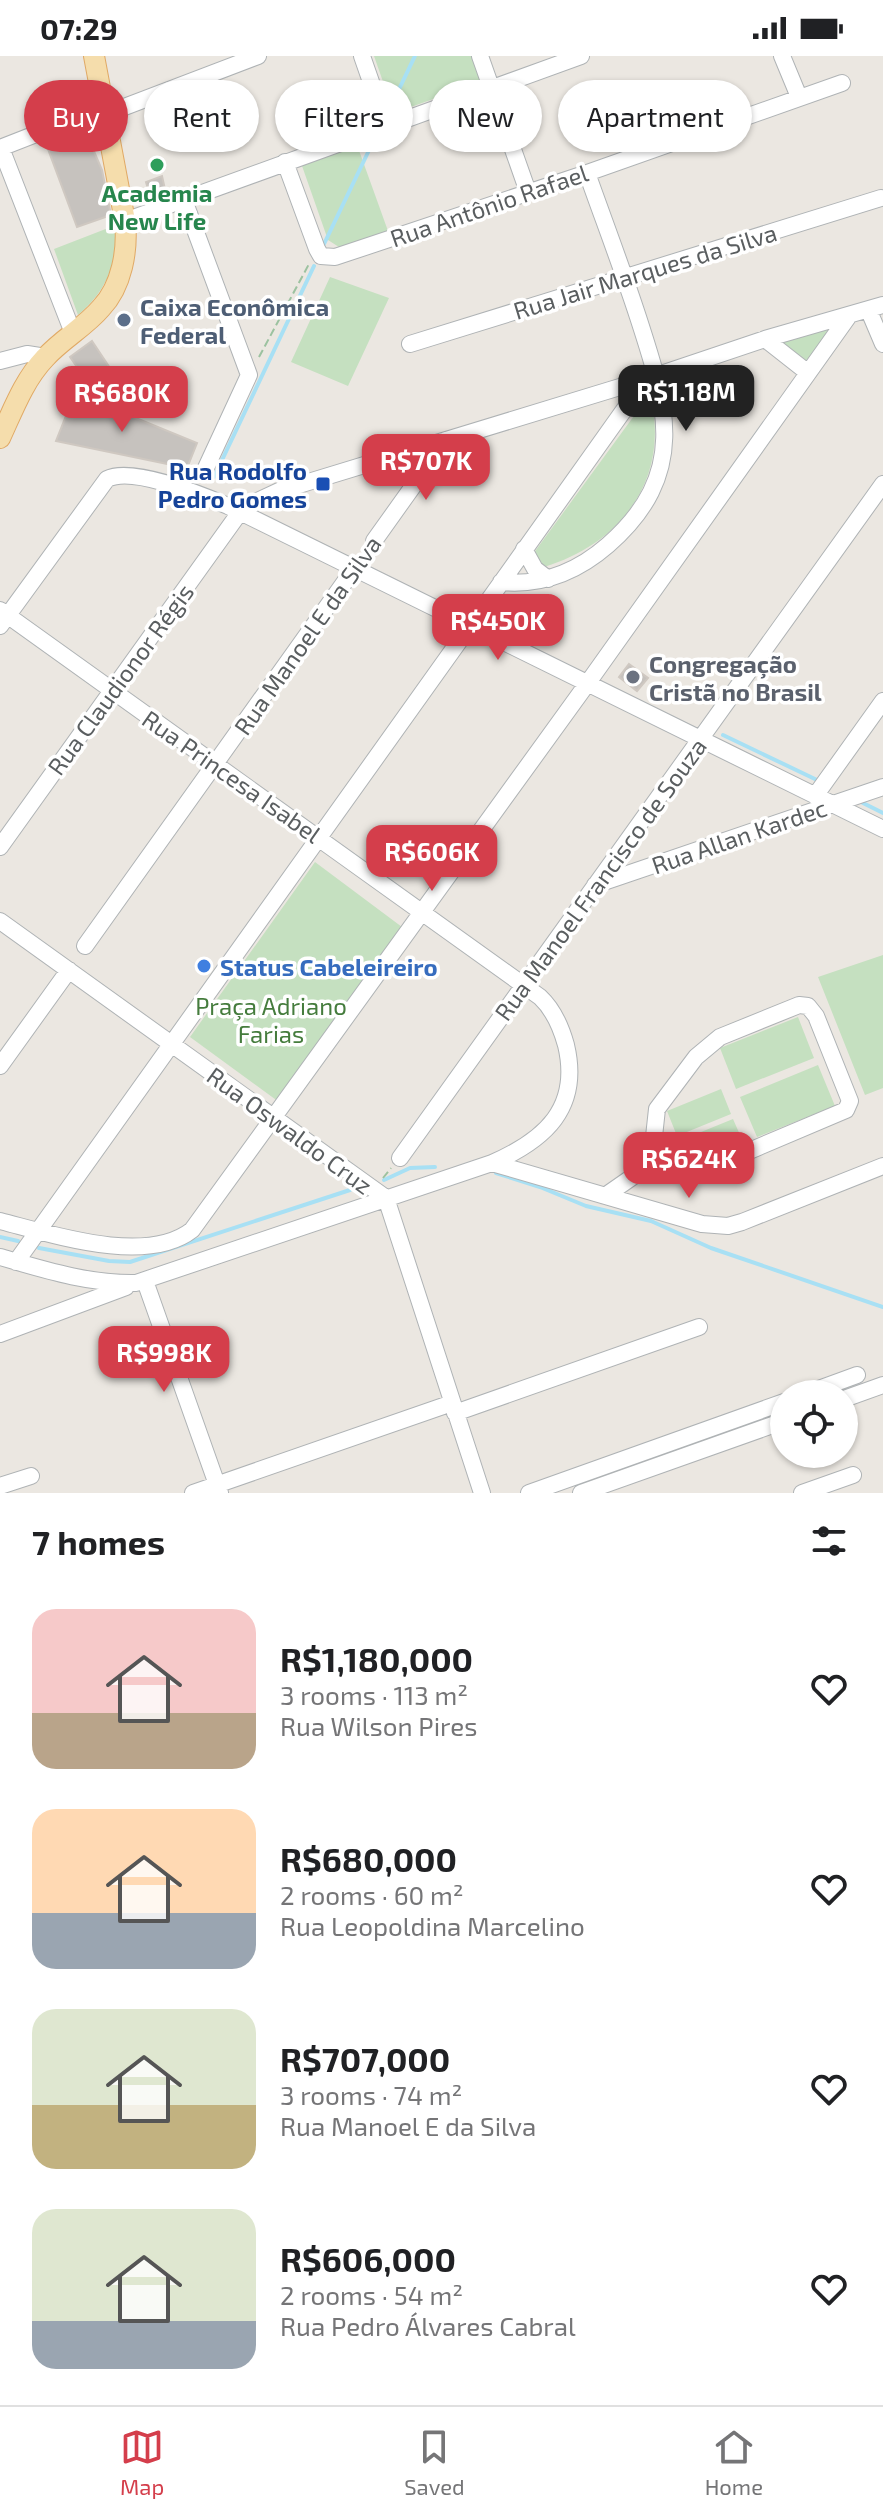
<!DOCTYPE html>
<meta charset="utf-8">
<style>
:root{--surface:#fff;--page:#f2f2f2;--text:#202124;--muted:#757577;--line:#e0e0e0;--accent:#d43e4b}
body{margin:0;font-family:"Exo 2",sans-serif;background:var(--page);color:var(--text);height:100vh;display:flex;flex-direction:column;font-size:30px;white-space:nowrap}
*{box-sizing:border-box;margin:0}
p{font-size:26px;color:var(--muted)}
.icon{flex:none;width:44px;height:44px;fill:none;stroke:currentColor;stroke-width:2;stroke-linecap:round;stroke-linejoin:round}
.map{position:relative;height:1437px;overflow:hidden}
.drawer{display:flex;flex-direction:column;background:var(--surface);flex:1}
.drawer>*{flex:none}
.guide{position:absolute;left:24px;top:24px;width:836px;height:72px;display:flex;gap:16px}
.tools{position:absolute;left:770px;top:1324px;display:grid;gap:16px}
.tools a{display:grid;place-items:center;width:88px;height:88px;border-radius:50%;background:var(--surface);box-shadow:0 2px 6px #0004;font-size:40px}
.price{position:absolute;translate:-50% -68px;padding:0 18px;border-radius:16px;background:var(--accent);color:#fff;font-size:26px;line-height:52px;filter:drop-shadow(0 2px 4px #0008)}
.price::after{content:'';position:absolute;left:50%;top:48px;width:24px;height:18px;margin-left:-12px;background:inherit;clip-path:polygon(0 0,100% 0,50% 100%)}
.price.selected{background:#222;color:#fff}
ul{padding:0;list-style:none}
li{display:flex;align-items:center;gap:24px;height:200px;padding:0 32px}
li span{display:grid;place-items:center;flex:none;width:224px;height:160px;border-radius:24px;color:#555}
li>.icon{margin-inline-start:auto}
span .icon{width:96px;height:96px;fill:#fffc;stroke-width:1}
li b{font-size:34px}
h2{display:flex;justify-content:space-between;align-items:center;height:96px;padding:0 32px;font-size:34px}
.pill{padding:0 28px;border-radius:36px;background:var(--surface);box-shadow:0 2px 6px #0004;font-size:28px;line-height:72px}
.pill.selected{background:var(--accent);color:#fff}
.status{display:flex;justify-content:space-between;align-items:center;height:56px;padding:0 40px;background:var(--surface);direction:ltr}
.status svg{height:22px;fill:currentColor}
.tab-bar{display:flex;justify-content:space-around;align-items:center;height:112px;border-top:2px solid var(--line);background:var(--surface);font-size:22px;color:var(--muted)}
.tab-bar a{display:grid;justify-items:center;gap:4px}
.tab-bar .selected{color:var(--accent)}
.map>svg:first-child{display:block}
</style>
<div class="status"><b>07:29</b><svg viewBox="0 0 49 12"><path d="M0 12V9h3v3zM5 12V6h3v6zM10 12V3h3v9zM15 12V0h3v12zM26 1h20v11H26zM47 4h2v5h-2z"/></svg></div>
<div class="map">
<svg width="883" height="1437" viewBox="0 0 883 1437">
<rect width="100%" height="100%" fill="#ebe7e1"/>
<path fill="#c5e0c0" d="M374,0H472L481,26L394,57Z
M356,86L388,175L342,193L328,184L301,107Z
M116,169C119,205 106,236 78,259L54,193Z
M330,221L389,242L348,330L291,306Z
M831,266L834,273L807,307L777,284Z
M650,338C671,421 623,487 544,511L533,498Z
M315,806L402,871L279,1046L190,981Z
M883,899V1032L865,1039L818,921Z
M798,961L814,1002L736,1033L720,992Z
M818,1009L835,1050L757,1081L740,1041Z
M721,1033L731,1058L677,1080L667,1055Z
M733,1063L744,1088L690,1110L679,1085Z"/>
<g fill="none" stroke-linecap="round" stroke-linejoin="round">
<path stroke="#a8e0f4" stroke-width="4" d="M390,52L415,0
M324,188L372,88
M214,421L314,210
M723,679L817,724
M863,747L883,757
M496,1117L540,1131L586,1150L651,1165L711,1192L883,1251
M384,1124L410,1112L435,1111
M0,1181L18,1185
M39,1192L109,1205L130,1206L350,1134"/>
</g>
<path fill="#c6c2be" stroke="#cfc8c1" stroke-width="2" d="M87,79L102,114L111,159L77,171L48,93Z
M162,120L166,138L151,144L146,126Z
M92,285L112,315L91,331L70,301Z
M75,337L197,387L187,412L56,385Z
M629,608L648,622L637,635L619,621Z"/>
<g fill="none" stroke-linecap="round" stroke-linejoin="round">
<defs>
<path id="minor" d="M362,0L386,69
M480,0L528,136
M782,0L799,41
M106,58L258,0
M0,92L105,51
M1,92L73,277
M285,106L317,193L321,200L335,201L587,117L842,27
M184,144L249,319L205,414
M125,165L581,0
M869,255L883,288
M765,283L807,316
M410,288L881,142
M0,305L27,298L46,301
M374,485L446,384
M524,493L535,513L548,523
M501,526C542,530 577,516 608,489C689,418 667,350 638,261C622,212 604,165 587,117
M486,548L646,323
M0,554L540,941C554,954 561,971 566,989C581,1052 545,1084 492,1107L136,1227C89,1228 45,1214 0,1201
M0,570L107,423C132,410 202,439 228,450L883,773
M815,740L883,645
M0,791L240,456L251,448L279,435L646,323L765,283L883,249
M595,829L883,731
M0,865L386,1142
M85,890L354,513
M0,1010L69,914
M400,1102L883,428
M492,1107L702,1168L728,1170L742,1166L883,1110
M605,1140L651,1108L657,1053L696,1001L720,981L799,949L808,950L816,960L850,1045L846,1054L690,1120L651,1108
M386,1142L482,1437
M0,1165C51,1178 146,1210 192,1174L587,628L848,261
M16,1206L470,570
M145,1225L220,1437
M0,1278L126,1231
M805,1338L857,1319
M844,1343L883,1329
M455,1357L699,1271
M0,1430L31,1420
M193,1437L452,1347
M529,1437L784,1346
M581,1437L784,1365
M802,1437L853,1419"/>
<path id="major" d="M0,382C13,354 24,324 45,302C62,283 85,271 101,252C122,230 128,194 125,165L94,0"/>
</defs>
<use href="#minor" stroke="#afb3b5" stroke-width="18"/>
<use href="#major" stroke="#e0a965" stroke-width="22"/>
<path stroke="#9cc2a0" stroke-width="2" stroke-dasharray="8 4" stroke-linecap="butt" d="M259,301L309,208
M383,1122L391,1112"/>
<use href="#minor" stroke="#fff" stroke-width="16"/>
<use href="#major" stroke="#f5ddac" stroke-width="20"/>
</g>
<circle fill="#2e9e5b" stroke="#fff" stroke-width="3" cx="157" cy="109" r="8"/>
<circle fill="#5c6f8a" stroke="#fff" stroke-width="3" cx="124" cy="264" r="8"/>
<rect fill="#1a4fb4" stroke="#fff" stroke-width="3" x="315" y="420" width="16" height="16" rx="4"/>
<circle fill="#6b7280" stroke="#fff" stroke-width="3" cx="633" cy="621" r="8"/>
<circle fill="#3f7fe0" stroke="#fff" stroke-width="3" cx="204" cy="910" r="8"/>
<g text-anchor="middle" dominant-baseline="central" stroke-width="7" stroke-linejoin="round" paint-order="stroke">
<g font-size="24" font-weight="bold" fill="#27864d" stroke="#fff">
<text x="157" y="136">Academia<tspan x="157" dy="28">New Life</tspan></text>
</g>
<g font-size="24" fill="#5a5e60" stroke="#fff">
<text transform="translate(489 149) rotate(-19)">Rua Antônio Rafael</text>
<text transform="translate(645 215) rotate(-17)">Rua Jair Marques da Silva</text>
<text transform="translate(307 579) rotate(-55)">Rua Manoel E da Silva</text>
<text transform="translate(120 623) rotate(-54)">Rua Claudionor Régis</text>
<text transform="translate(232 720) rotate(35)">Rua Princesa Isabel</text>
<text transform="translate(739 780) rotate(-19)">Rua Allan Kardec</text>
<text transform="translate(600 823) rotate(-54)">Rua Manoel Francisco de Souza</text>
<text transform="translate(290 1074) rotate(36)">Rua Oswaldo Cruz</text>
</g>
<g font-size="24" font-weight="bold" fill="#4e5e75" stroke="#fff" text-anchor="start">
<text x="140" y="250">Caixa Econômica<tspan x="140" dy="28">Federal</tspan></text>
</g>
<g font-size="24" font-weight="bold" fill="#164399" stroke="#fff" text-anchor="end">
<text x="307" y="414">Rua Rodolfo<tspan x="307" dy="28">Pedro Gomes</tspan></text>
</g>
<g font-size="24" font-weight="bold" fill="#5b616d" stroke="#fff" text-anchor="start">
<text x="649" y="607">Congregação<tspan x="649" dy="28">Cristã no Brasil</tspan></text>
</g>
<g font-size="24" font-weight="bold" fill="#366cbe" stroke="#fff" text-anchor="start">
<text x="220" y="910">Status Cabeleireiro</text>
</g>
<g font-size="24" fill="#457c3d" stroke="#fff">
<text x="271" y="949">Praça Adriano<tspan x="271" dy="28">Farias</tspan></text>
</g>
</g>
</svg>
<div class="tools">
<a><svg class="icon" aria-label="locate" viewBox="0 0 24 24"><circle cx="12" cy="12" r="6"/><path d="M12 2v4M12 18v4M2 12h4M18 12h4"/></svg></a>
</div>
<b class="price selected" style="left:686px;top:377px">R$1.18M</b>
<b class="price" style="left:122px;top:378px">R$680K</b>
<b class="price" style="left:426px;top:446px">R$707K</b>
<b class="price" style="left:498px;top:606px">R$450K</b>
<b class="price" style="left:432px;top:837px">R$606K</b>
<b class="price" style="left:689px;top:1144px">R$624K</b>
<b class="price" style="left:164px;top:1338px">R$998K</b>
<div class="guide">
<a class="pill selected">Buy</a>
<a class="pill">Rent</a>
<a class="pill">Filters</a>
<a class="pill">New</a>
<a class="pill">Apartment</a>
</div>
</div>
<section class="drawer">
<h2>7 homes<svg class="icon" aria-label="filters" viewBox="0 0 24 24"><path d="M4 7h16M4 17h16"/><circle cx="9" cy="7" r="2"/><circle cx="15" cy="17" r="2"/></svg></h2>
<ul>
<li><span style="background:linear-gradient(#f6c9c9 65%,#b9a48a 0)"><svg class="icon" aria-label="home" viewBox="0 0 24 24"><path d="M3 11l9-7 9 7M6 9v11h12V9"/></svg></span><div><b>R$1,180,000</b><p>3 rooms · 113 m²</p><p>Rua Wilson Pires</p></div><svg class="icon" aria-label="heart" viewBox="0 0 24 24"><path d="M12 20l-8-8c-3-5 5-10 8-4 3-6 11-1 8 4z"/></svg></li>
<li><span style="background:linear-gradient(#ffd9b3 65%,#9aa5b1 0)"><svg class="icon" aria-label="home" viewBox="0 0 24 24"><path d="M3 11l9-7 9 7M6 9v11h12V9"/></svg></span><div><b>R$680,000</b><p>2 rooms · 60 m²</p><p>Rua Leopoldina Marcelino</p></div><svg class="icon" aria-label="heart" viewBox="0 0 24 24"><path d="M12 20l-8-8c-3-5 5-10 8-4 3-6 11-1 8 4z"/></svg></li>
<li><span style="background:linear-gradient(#dfe7d0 60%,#c2b280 0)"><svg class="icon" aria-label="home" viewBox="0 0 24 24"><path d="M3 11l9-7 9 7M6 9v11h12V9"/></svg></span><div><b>R$707,000</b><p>3 rooms · 74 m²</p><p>Rua Manoel E da Silva</p></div><svg class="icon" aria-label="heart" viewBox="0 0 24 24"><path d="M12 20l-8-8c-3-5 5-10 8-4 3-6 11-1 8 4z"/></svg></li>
<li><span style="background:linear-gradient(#dfe7d0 70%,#9aa5b1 0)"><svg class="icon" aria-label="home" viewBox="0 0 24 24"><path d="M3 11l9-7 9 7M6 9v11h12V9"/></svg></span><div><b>R$606,000</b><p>2 rooms · 54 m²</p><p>Rua Pedro Álvares Cabral</p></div><svg class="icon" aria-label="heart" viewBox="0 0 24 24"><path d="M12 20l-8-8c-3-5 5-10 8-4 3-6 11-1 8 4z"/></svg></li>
</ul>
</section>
<nav class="tab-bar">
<a class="selected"><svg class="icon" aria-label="map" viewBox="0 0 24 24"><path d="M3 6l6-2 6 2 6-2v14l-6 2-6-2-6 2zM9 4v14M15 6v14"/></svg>Map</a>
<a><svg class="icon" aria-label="saved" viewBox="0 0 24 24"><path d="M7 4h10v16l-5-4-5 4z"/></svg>Saved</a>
<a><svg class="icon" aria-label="home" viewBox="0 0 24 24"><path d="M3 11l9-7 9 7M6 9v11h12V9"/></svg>Home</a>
</nav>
